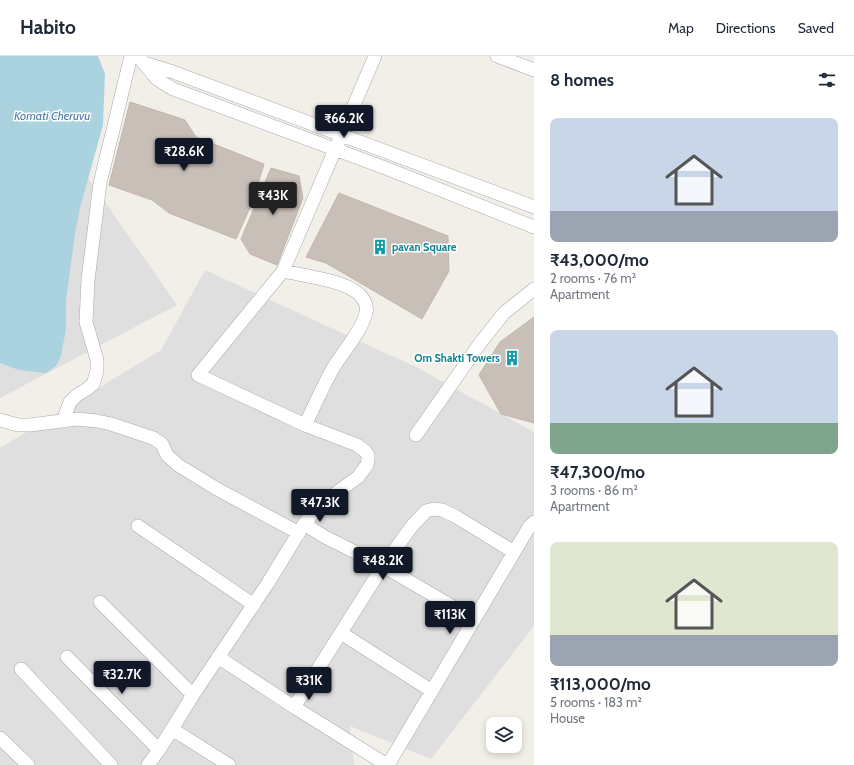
<!DOCTYPE html>
<meta charset="utf-8">
<style>
:root{--surface:#fff;--page:#f2f2f3;--text:#1f2937;--muted:#747a83;--line:#e0e1e3;--accent:#111827}
body{margin:0;font-family:Cabin,sans-serif;background:var(--page);color:var(--text);height:100vh;display:flex;flex-direction:column;font-size:15px;white-space:nowrap}
*{box-sizing:border-box;margin:0}
p{font-size:13px;color:var(--muted)}
.icon{flex:none;width:22px;height:22px;fill:none;stroke:currentColor;stroke-width:2;stroke-linecap:round;stroke-linejoin:round}
.map{position:relative;flex:1;overflow:hidden}
.sheet{display:flex;flex-direction:column;background:var(--surface);width:320px}
.sheet>*{flex:none}
.buttons{position:absolute;left:486px;top:661px;display:grid;gap:8px}
.buttons a{display:grid;place-items:center;width:36px;height:36px;border-radius:8px;background:var(--surface);box-shadow:0 2px 6px #0003;font-size:20px}
.price{position:absolute;translate:-50% -34px;padding:0 9px;border-radius:4px;background:var(--accent);color:#fff;font-size:13px;line-height:26px;filter:drop-shadow(0 1px 2px #0008)}
.price::after{content:'';position:absolute;left:50%;top:24px;width:12px;height:9px;margin-left:-6px;background:inherit;clip-path:polygon(0 0,100% 0,50% 100%)}
.price.on{background:#222;color:#fff}
ul{padding:0;list-style:none}
li{display:grid;align-content:center;gap:8px;height:212px;padding:0 16px}
li span{display:grid;place-items:center;height:124px;border-radius:8px;color:#555}
li>.icon{margin-inline-start:auto}
span .icon{width:72px;height:72px;fill:#fffc;stroke-width:1}
li b{font-size:17px}
h2{display:flex;justify-content:space-between;align-items:center;height:48px;padding:0 16px;font-size:17px}
header{display:flex;align-items:center;gap:24px;box-sizing:border-box;height:56px;padding:0 20px;background:var(--surface);border-bottom:1px solid var(--line)}
header strong{font-size:19px}
nav{display:flex;gap:22px;margin-inline-start:auto;font-size:14px}
main{display:flex;flex:1;min-height:0}
.map>svg:first-child{display:block}
</style>
<header>
<strong>Habito</strong>
<nav><a>Map</a><a>Directions</a><a>Saved</a></nav>
</header>
<main>
<div class="map">
<svg width="534" height="709" viewBox="0 0 534 709">
<rect width="100%" height="100%" fill="#f2efe9"/>
<path fill="#e0dfdf" d="M0,0H3L177,249L0,342Z
M205,214L416,311L534,376V570L431,703L350,670L354,709H0V392L161,294Z"/>
<path fill="#aad3df" d="M0,0H98L105,18L103,69L80,152L75,178L66,244V273L61,300L56,310L46,317L19,314L0,307Z"/>
<path fill="#c7bfb8" stroke="#c4b6ab" d="M130,46L185,64L196,81L264,108L252,147L236,183L169,157L152,144L109,129Z
M271,112L299,120L303,142L277,209L250,198L241,183Z
M339,137L448,180L449,215L422,263L326,207L306,201Z
M534,261V367L501,358L479,319L500,286Z"/>
<g fill="none" stroke-linecap="round" stroke-linejoin="round">
<defs>
<path id="minor" d="M138,0L157,23L173,33L388,113L534,171
M497,0L534,14
M144,7L173,16L534,151
M283,215C305,220 343,224 359,238C364,243 368,249 366,257C362,275 341,298 332,314C322,332 314,351 305,369
M0,364L18,369H30L77,363L97,365L111,368L153,382L162,388L167,399L178,409L217,433L299,477
M63,365L70,346L77,339L87,333L93,328L97,315V304L86,266L88,224L100,127L131,0
M416,379L481,286L504,257L534,233
M304,468L325,481L383,510L474,563
M138,470L254,549
M100,546L193,639
M341,577L432,635
M67,601L159,694
M218,601L294,651L387,709
M21,613L111,709
M294,651L383,510L412,470L426,455L434,453L442,454L455,460L514,496
M172,673L229,709
M0,682L28,709
M148,709L159,694L193,639L268,527L304,468L321,448L358,421L367,409L368,404V399L365,395L357,389L305,369L198,319L283,215L375,0
M388,709L529,471L534,466"/>
</defs>
<use href="#minor" stroke="#a9a9a9" stroke-width="14"/>
<use href="#minor" stroke="#fff" stroke-width="13"/>
</g>
<defs>
<symbol id="building-bare" viewBox="-9 -9 18 18"><path d="M-4-6H4V6H1V3H-1V6H-4ZM-2.5-4.3h1.7v1.8h-1.7ZM.8-4.3h1.7v1.8H.8ZM-2.5-1h1.7V.8h-1.7ZM.8-1h1.7V.8H.8Z" fill="#0f9aa8" stroke="#fff" stroke-width="2.5" paint-order="stroke"/></symbol>
</defs>
<g fill-rule="evenodd">
<use href="#building-bare" x="369" y="180" width="22" height="22"/>
<use href="#building-bare" x="501" y="291" width="22" height="22"/>
</g>
<g text-anchor="middle" dominant-baseline="central" stroke-width="3" stroke-linejoin="round" paint-order="stroke">
<g font-size="11" font-weight="bold" fill="#0d838f" stroke="#fff" text-anchor="start">
<text x="392" y="191">pavan Square</text>
<text x="500" y="302" text-anchor="end">Om Shakti Towers</text>
</g>
<g font-size="12" font-style="italic" fill="#4a7aab" stroke="#fff">
<text x="52" y="59">Komati Cheruvu</text>
</g>
</g>
</svg>
<div class="buttons">
<a><svg class="icon" aria-label="layers" viewBox="0 0 24 24"><path d="M12 4l9 5-9 5-9-5zM3 14l9 5 9-5"/></svg></a>
</div>
<b class="price" style="left:344px;top:83px">₹66.2K</b>
<b class="price" style="left:184px;top:116px">₹28.6K</b>
<b class="price on" style="left:273px;top:160px">₹43K</b>
<b class="price" style="left:320px;top:467px">₹47.3K</b>
<b class="price" style="left:383px;top:525px">₹48.2K</b>
<b class="price" style="left:450px;top:579px">₹113K</b>
<b class="price" style="left:122px;top:639px">₹32.7K</b>
<b class="price" style="left:309px;top:645px">₹31K</b>
</div>
<section class="sheet">
<h2>8 homes<svg class="icon" aria-label="filters" viewBox="0 0 24 24"><path d="M4 7h16M4 17h16"/><circle cx="9" cy="7" r="2"/><circle cx="15" cy="17" r="2"/></svg></h2>
<ul>
<li><span style="background:linear-gradient(#c9d6e8 75%,#9aa5b1 0)"><svg class="icon" aria-label="home" viewBox="0 0 24 24"><path d="M3 11l9-7 9 7M6 9v11h12V9"/></svg></span><div><b>₹43,000/mo</b><p>2 rooms · 76 m²</p><p>Apartment</p></div></li>
<li><span style="background:linear-gradient(#c9d6e8 75%,#7fa58c 0)"><svg class="icon" aria-label="home" viewBox="0 0 24 24"><path d="M3 11l9-7 9 7M6 9v11h12V9"/></svg></span><div><b>₹47,300/mo</b><p>3 rooms · 86 m²</p><p>Apartment</p></div></li>
<li><span style="background:linear-gradient(#dfe7d0 75%,#9aa5b1 0)"><svg class="icon" aria-label="home" viewBox="0 0 24 24"><path d="M3 11l9-7 9 7M6 9v11h12V9"/></svg></span><div><b>₹113,000/mo</b><p>5 rooms · 183 m²</p><p>House</p></div></li>
</ul>
</section>
</main>
